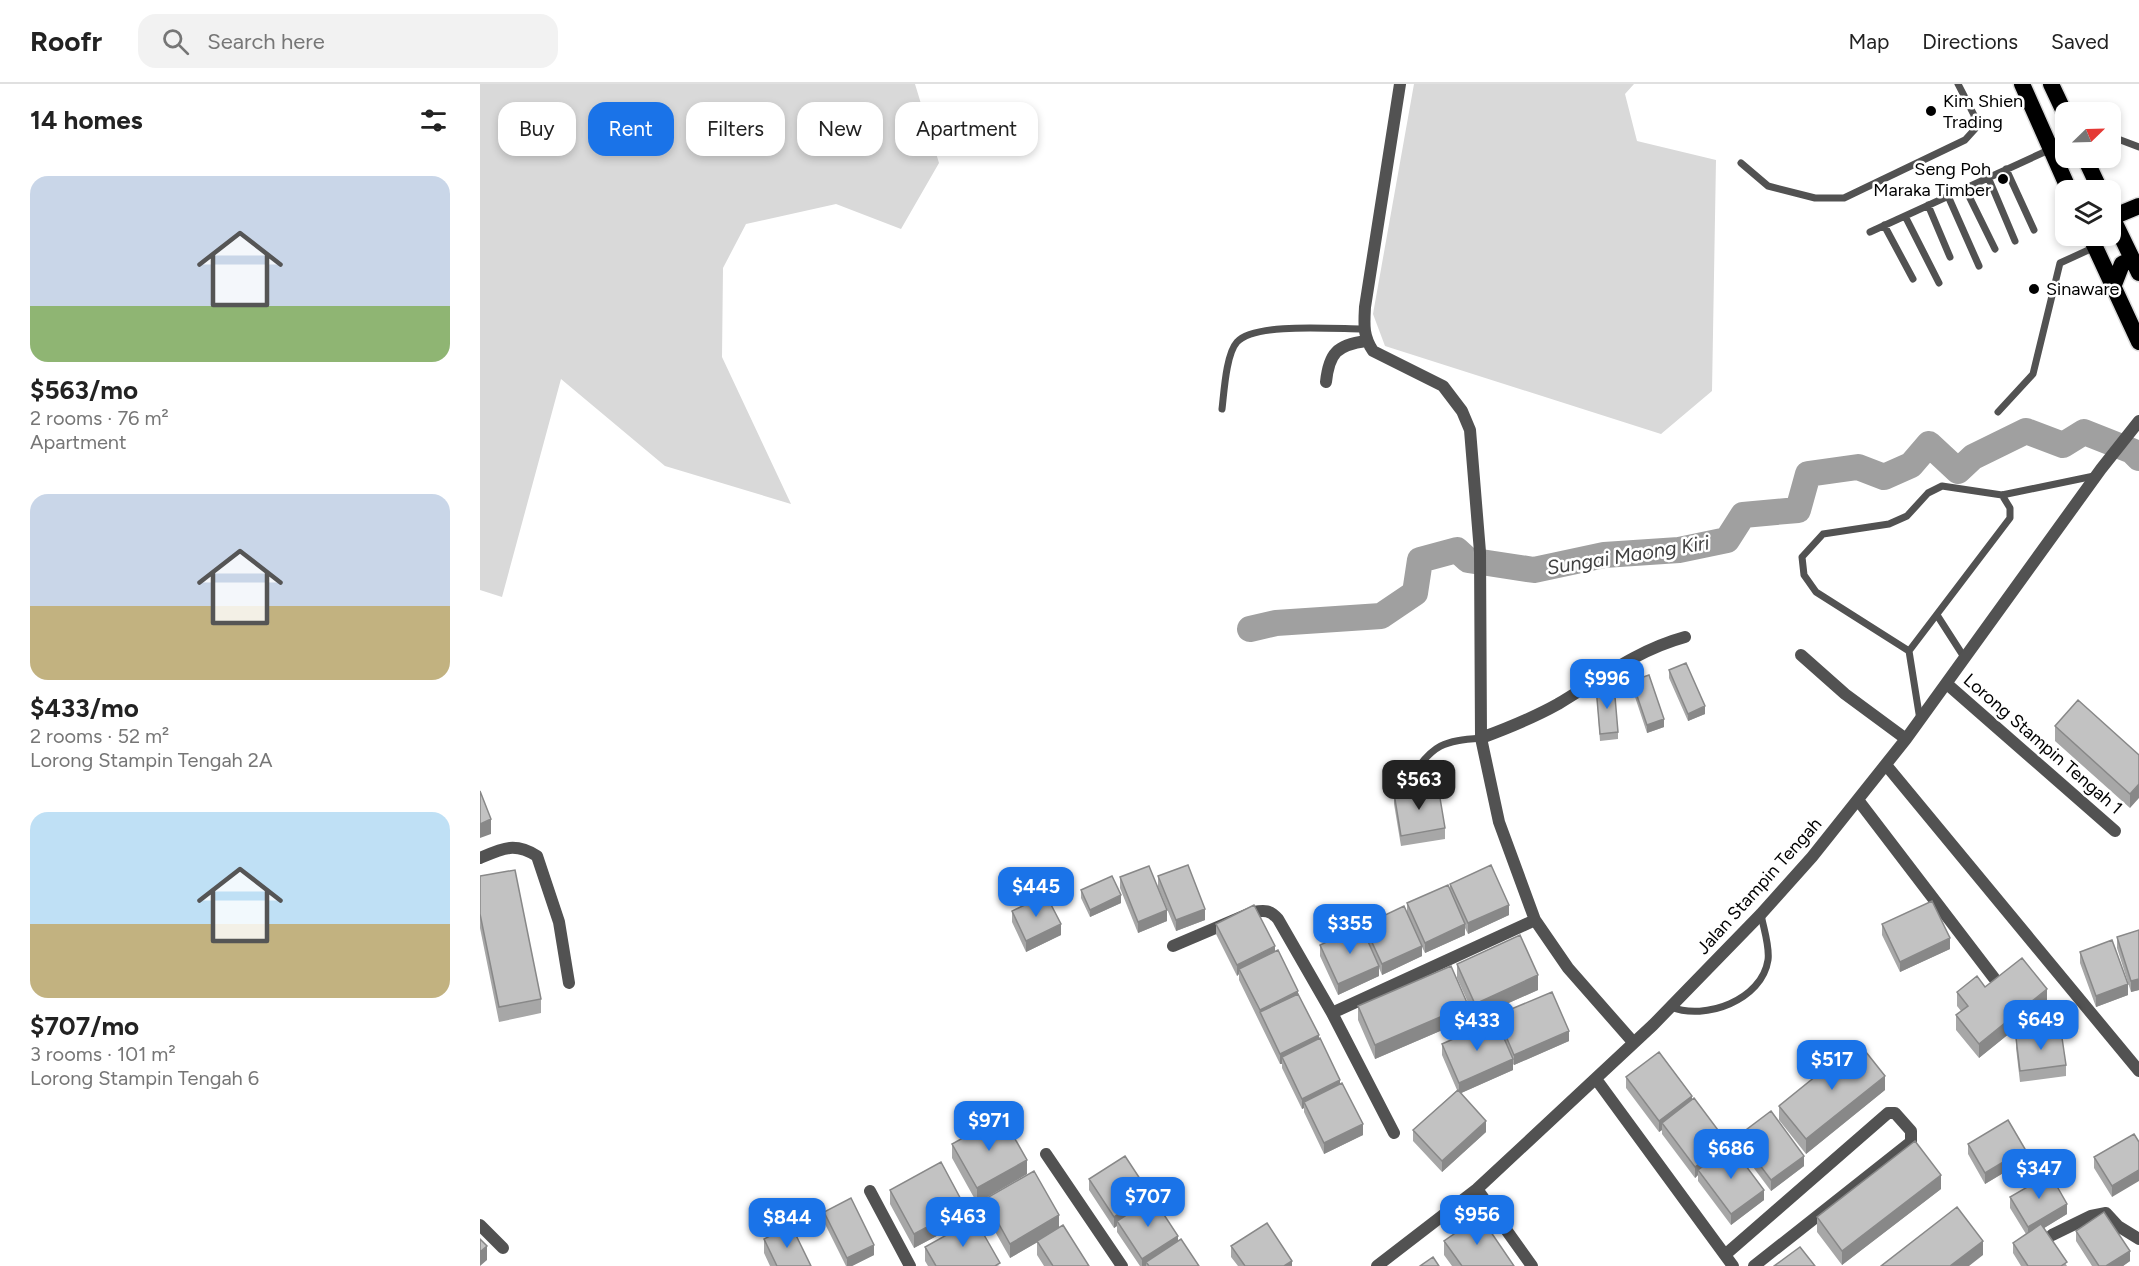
<!DOCTYPE html>
<meta charset="utf-8">
<style>
:root{--surface:#fff;--page:#f2f2f2;--text:#222;--muted:#767676;--line:#e0e0e0;--accent:#1a73e8}
body{margin:0;font-family:Figtree,sans-serif;background:var(--page);color:var(--text);height:100vh;display:flex;flex-direction:column;font-size:22px;white-space:nowrap}
*{box-sizing:border-box;margin:0}
p{font-size:20px;color:var(--muted)}
.icon{flex:none;width:33px;height:33px;fill:none;stroke:currentColor;stroke-width:2;stroke-linecap:round;stroke-linejoin:round}
.map{position:relative;flex:1;overflow:hidden}
.details{display:flex;flex-direction:column;background:var(--surface);width:480px}
.details>*{flex:none}
.top-card{position:absolute;left:18px;top:18px;width:570px;height:54px;display:flex;gap:12px}
.needle{width:39px;rotate:67deg}
.fabs{position:absolute;left:1575px;top:18px;display:grid;gap:12px}
.fabs a{display:grid;place-items:center;width:66px;height:66px;border-radius:12px;background:var(--surface);box-shadow:0 3px 9px #0003;font-size:30px}
.price{position:absolute;translate:-50% -51px;padding:0 14px;border-radius:12px;background:var(--accent);color:#fff;font-size:20px;line-height:39px;filter:drop-shadow(0 2px 3px #0008)}
.price::after{content:'';position:absolute;left:50%;top:36px;width:18px;height:14px;margin-left:-9px;background:inherit;clip-path:polygon(0 0,100% 0,50% 100%)}
.price.current{background:#222;color:#fff}
ul{padding:0;list-style:none}
li{display:grid;align-content:center;gap:12px;height:318px;padding:0 30px}
li span{display:grid;place-items:center;height:186px;border-radius:18px;color:#555}
li>.icon{margin-inline-start:auto}
span .icon{width:108px;height:108px;fill:#fffc;stroke-width:1}
li b{font-size:26px}
h2{display:flex;justify-content:space-between;align-items:center;height:72px;padding:0 30px;font-size:26px}
.pill{padding:0 21px;border-radius:18px;background:var(--surface);box-shadow:0 3px 9px #0003;font-size:21px;line-height:54px}
.pill.current{background:var(--accent);color:#fff}
header{display:flex;align-items:center;gap:36px;box-sizing:border-box;height:84px;padding:0 30px;background:var(--surface);border-bottom:2px solid var(--line)}
header strong{font-size:28px}
nav{display:flex;gap:33px;margin-inline-start:auto;font-size:21px}
.search{width:420px;height:54px;background:var(--page);display:flex;align-items:center;gap:15px;box-sizing:border-box;padding:0 21px;border-radius:18px;color:var(--muted);font-size:22px}
main{display:flex;flex:1;min-height:0}
.map>svg:first-child{display:block}
</style>
<header>
<strong>Roofr</strong>
<div class="search"><svg class="icon" aria-label="search" viewBox="0 0 24 24"><circle cx="10" cy="10" r="6"/><path d="M15 15l6 6"/></svg>Search here</div>
<nav><a>Map</a><a>Directions</a><a>Saved</a></nav>
</header>
<main>
<section class="details">
<h2>14 homes<svg class="icon" aria-label="filters" viewBox="0 0 24 24"><path d="M4 7h16M4 17h16"/><circle cx="9" cy="7" r="2"/><circle cx="15" cy="17" r="2"/></svg></h2>
<ul>
<li><span style="background:linear-gradient(#c9d6e8 70%,#8fb573 0)"><svg class="icon" aria-label="home" viewBox="0 0 24 24"><path d="M3 11l9-7 9 7M6 9v11h12V9"/></svg></span><div><b>$563/mo</b><p>2 rooms · 76 m²</p><p>Apartment</p></div></li>
<li><span style="background:linear-gradient(#c9d6e8 60%,#c2b280 0)"><svg class="icon" aria-label="home" viewBox="0 0 24 24"><path d="M3 11l9-7 9 7M6 9v11h12V9"/></svg></span><div><b>$433/mo</b><p>2 rooms · 52 m²</p><p>Lorong Stampin Tengah 2A</p></div></li>
<li><span style="background:linear-gradient(#bfe0f5 60%,#c2b280 0)"><svg class="icon" aria-label="home" viewBox="0 0 24 24"><path d="M3 11l9-7 9 7M6 9v11h12V9"/></svg></span><div><b>$707/mo</b><p>3 rooms · 101 m²</p><p>Lorong Stampin Tengah 6</p></div></li>
</ul>
</section>
<div class="map">
<svg width="1659" height="1182" viewBox="0 0 1659 1182">
<rect width="100%" height="100%" fill="#fff"/>
<path fill="#d9d9d9" d="M0,0H435L459,79L421,145L356,120L266,140L243,184L242,273L311,420L185,382L81,295L22,513L0,506Z
M934,0H1154L1145,10L1157,57L1236,76L1232,307L1181,350L905,262L893,230Z"/>
<g fill="none" stroke-linecap="round" stroke-linejoin="round">
<path stroke="#a0a0a0" stroke-width="26" d="M770,545L796,539L901,532L935,509L940,476L977,466L988,476L1054,486L1124,471L1199,466L1247,456L1263,431L1318,426L1328,390L1378,383L1404,393L1431,381L1449,360L1478,387L1493,373L1546,347L1583,361L1604,348L1652,367L1659,374"/>
<defs>
<path id="trunk" d="M1542,0L1589,106
M1571,0L1586,32
M1605,74L1620,106
M1630,129L1659,189
M1630,134L1659,122
M1610,152L1659,258
M1633,203L1642,180L1652,175"/>
</defs>
<use href="#trunk" stroke="#dbdbdb" stroke-width="19"/>
<path stroke="#525252" stroke-width="7" d="M1630,52L1659,63
M1261,79L1288,102L1335,114H1364L1485,56L1495,45L1494,31L1478,0
M1526,85L1554,146
M1508,93L1535,157
M1485,104L1515,165
M1468,112L1499,182
M1448,121L1470,173
M1425,132L1459,199
M1404,141L1433,195
M1390,148L1571,65
M742,325C744,309 746,270 757,258C775,238 856,245 883,245
M1518,328L1553,290L1580,179L1615,163
M1522,411L1530,424V434L1429,567L1336,508L1324,491L1322,473L1343,450L1409,440L1427,432L1448,409L1462,402L1522,411L1614,392
M1457,531L1484,573
M1429,567L1440,636
M932,692C953,660 964,657 1001,654
M1191,923C1225,937 1282,916 1288,876C1290,862 1283,843 1281,830"/>
<path stroke="#525252" stroke-width="12" d="M920,0L885,223C884,241 883,252 893,267L963,302L982,327L990,346L1000,468L1001,654L1019,738L1055,836L1088,884L1153,958
M846,298C849,269 857,261 886,257
M1321,571L1365,610L1426,655
M1467,600L1635,747
M1001,654C1028,644 1053,634 1078,620C1120,595 1157,566 1205,553
M1406,681L1659,987
M1378,716L1514,894
M0,774C23,764 35,758 57,772L79,838L89,899
M693,862L773,828C785,826 790,826 798,835L852,929L914,1049
M852,929L1055,836
M1116,995L1253,1182
M566,1070L642,1182
M997,1105L1052,1182
M390,1107L430,1182
M0,1141L23,1164
M1572,1151L1611,1132L1626,1129L1638,1142L1659,1155
M1246,1170L1408,1029H1415L1431,1047V1058L1274,1182
M897,1182L997,1105L1173,941L1281,830L1332,773L1426,655L1621,385L1659,337"/>
<use href="#trunk" stroke="#000" stroke-width="16"/>
</g>
<path fill="#a7a7a7" d="M1189,586L1225,630L1208,637L1189,594Z
M1152,597L1184,643L1167,649L1152,604Z
M1116,603L1138,648V655L1120,657Z
M1575,642L1659,671L1650,724L1575,657Z
M914,709L965,744V755L921,762L914,720Z
M0,792L61,915V929L19,938L0,844Z
M678,792L725,836L696,847L678,803Z
M640,793L687,837L658,849L640,804Z
M970,800L1029,831L988,850L985,844V851L945,869L942,863V872L902,891L899,884V892L858,911L840,872V861L884,849V841L927,829V819L970,806Z
M601,806L641,819L610,833L601,814Z
M532,827L581,851L546,868L532,838Z
M736,840L795,867L818,910L883,1051L844,1070L824,1028V1024L822,1025L802,984V980H800L759,896V890L757,892L736,850Z
M1402,840L1470,865L1420,888L1402,851Z
M1659,846V906L1651,908L1637,864V853Z
M1600,868L1648,911L1616,923L1600,879Z
M977,880L1058,906L995,934L977,894Z
M1477,908L1567,919L1499,974L1476,946V931L1481,927L1477,922Z
M878,922L988,935L895,975L878,936Z
M1017,931L1089,957L1034,981L1033,980V986L981,1009L1006,1048L962,1088L933,1057V1046L977,1006L962,971V960L1017,938Z
M1536,954L1586,981V992L1540,998L1536,964Z
M1146,993L1212,1016L1247,1064L1284,1116L1251,1141L1218,1097V1091L1215,1094L1182,1050V1046L1179,1048L1146,1004Z
M1405,1006L1326,1070L1299,1036V1022Z
M1654,1050L1632,1113L1614,1084V1073Z
M1258,1052L1324,1082L1291,1107L1258,1063Z
M472,1060L547,1090L497,1119L472,1074Z
M1488,1060L1545,1076L1505,1100L1488,1070Z
M609,1095L670,1116L698,1157L719,1182H660L637,1148V1142L634,1144L609,1106Z
M1461,1105L1362,1181L1337,1148V1133Z
M410,1106L485,1137L434,1164L410,1120Z
M1530,1113L1587,1130L1564,1144L1587,1182H1541L1533,1169V1159L1546,1150L1530,1124Z
M505,1115L579,1143L609,1182H564L557,1171V1158L530,1174L505,1130Z
M344,1128L394,1171L372,1182H366L344,1138Z
M1596,1147L1650,1177L1643,1182H1612L1596,1157Z
M284,1155L331,1182H290L284,1169Z
M964,1157L1034,1182H972L964,1171Z
M751,1162L812,1182H758L751,1173Z
M445,1163L520,1182H448L445,1177Z"/>
<path fill="#888" d="M1225,622V630L1208,637V630Z
M1184,635V643L1167,649V641Z
M1659,700V714L1650,724V710Z
M11,735V750L0,754V740Z
M641,811V819L610,833V826Z
M1029,821V831L988,850V839Z
M725,825V836L696,847V836Z
M687,826V837L658,849V838Z
M581,840V851L546,868V857Z
M985,840V851L945,869V859Z
M1470,854V865L1420,888V878Z
M795,862V873L759,885V890L757,892V881Z
M942,862V872L902,891V880Z
M899,882V892L858,911V900Z
M1058,891V906L995,934V920Z
M1659,895V906L1651,908V897Z
M1648,900V911L1616,923V912Z
M1567,905V919L1499,974V960Z
M818,907V918L780,928V937V926Z
M988,921V935L895,975V961Z
M1089,947V957L1034,981V971Z
M839,951V962L802,973V980H800V970Z
M1033,975V986L979,1010V999Z
M1405,992V1006L1326,1070V1055Z
M860,996V1007L824,1018V1024L822,1025V1015Z
M1212,1012V1023L1182,1039V1046L1179,1048V1037Z
M1006,1037V1048L962,1088V1077Z
M883,1040V1051L844,1070V1059Z
M1247,1058V1069L1218,1086V1091L1215,1094V1083Z
M1545,1065V1076L1505,1100V1089Z
M1324,1072V1082L1291,1107V1096Z
M547,1076V1090L497,1119V1104Z
M1659,1086V1097L1632,1113V1102Z
M1461,1091V1105L1362,1181V1167Z
M1284,1106V1116L1251,1141V1130Z
M670,1110V1120L637,1137V1142L634,1144V1133Z
M1587,1120V1130L1548,1154V1143Z
M485,1123V1137L434,1164V1150Z
M579,1131V1146L530,1174V1160Z
M698,1152V1162L666,1178V1182H662V1175Z
M1503,1157V1171L1489,1182H1470Z
M394,1161V1171L372,1182H367V1174Z
M7,1162V1176L0,1182V1168Z
M1650,1167V1177L1643,1182H1626Z
M812,1177V1182H804Z"/>
<path fill="#c2c2c2" stroke="#888" stroke-width="1.5" d="M1206,579L1225,622L1208,630L1189,586Z
M1169,591L1184,635L1167,641L1152,597Z
M1134,601L1138,648L1120,650L1116,603Z
M1598,616L1659,671V700L1650,710L1575,642Z
M958,702L965,744L921,752L914,709Z
M0,707L11,735L0,740Z
M708,781L725,825L696,836L678,792Z
M1011,781L1029,821L988,839L970,800Z
M669,782L687,826L658,838L640,793Z
M35,786L61,915L19,923L0,830V792Z
M632,792L641,811L610,826L601,806Z
M968,801L985,840L945,859L927,819Z
M566,811L581,840L546,857L532,827Z
M1452,817L1470,854L1420,878L1402,840Z
M774,821L795,862L757,881L736,840Z
M924,822L942,862L902,880L884,841Z
M881,842L899,882L858,900L840,861Z
M1659,846V895L1651,897L1637,853Z
M1040,851L1058,891L995,920L977,880Z
M1632,856L1648,900L1616,912L1600,868Z
M798,866L818,907L780,926L759,885Z
M1542,874L1567,905L1499,960L1476,931L1488,922L1477,908L1497,892L1505,903Z
M971,882L988,921L895,961L878,922Z
M1072,908L1089,947L1034,971L1017,931Z
M818,910L839,951L800,970L780,928Z
M1016,936L1033,975L979,999L962,960Z
M1581,947L1586,981L1540,987L1536,954Z
M840,954L860,996L822,1015L802,973Z
M1378,958L1405,992L1326,1055L1299,1022Z
M1179,968L1212,1012L1179,1037L1146,993Z
M862,999L883,1040L844,1059L824,1018Z
M978,1006L1006,1037L962,1077L933,1046Z
M1214,1014L1247,1058L1215,1083L1182,1039Z
M1291,1027L1324,1072L1291,1096L1258,1052Z
M522,1032L547,1076L497,1104L472,1060Z
M1528,1036L1545,1065L1505,1089L1488,1060Z
M1654,1050L1659,1058V1086L1632,1102L1614,1073Z
M1435,1057L1461,1091L1362,1167L1337,1133Z
M1251,1062L1284,1106L1251,1130L1218,1086Z
M645,1072L670,1110L634,1133L609,1095Z
M461,1078L485,1123L434,1150L410,1106Z
M554,1087L579,1131L530,1160L505,1115Z
M1570,1090L1587,1120L1548,1143L1530,1113Z
M371,1114L394,1161L367,1174L344,1128Z
M673,1114L698,1152L662,1175L637,1137Z
M1477,1123L1503,1157L1470,1182H1401Z
M1624,1128L1650,1167L1626,1182H1619L1596,1147Z
M1000,1132L1034,1182H982L964,1157Z
M495,1135L520,1179L515,1182H456L445,1163Z
M787,1139L812,1177L804,1182H765L751,1162Z
M1561,1140L1587,1178L1581,1182H1548L1533,1159Z
M311,1141L331,1182H297L284,1155Z
M583,1141L609,1182H573L557,1157Z
M0,1155L7,1162L0,1168Z
M701,1155L719,1182H669L666,1178Z
M1320,1163L1335,1182H1294Z
M953,1173L959,1182H940Z"/>
<g fill="#000" stroke="#fff" stroke-width="2">
<circle cx="1451" cy="27" r="6"/>
<circle cx="1523" cy="95" r="6"/>
<circle cx="1554" cy="205" r="6"/>
</g>
<g text-anchor="middle" dominant-baseline="central" stroke-width="5" stroke-linejoin="round" paint-order="stroke">
<g font-size="18" fill="#000" stroke="#fff" text-anchor="start">
<text x="1463" y="17">Kim Shien<tspan x="1463" dy="21">Trading</tspan></text>
<text x="1511" y="85" text-anchor="end">Seng Poh<tspan x="1511" dy="21">Maraka Timber</tspan></text>
<text x="1566" y="205">Sinaware</text>
</g>
<g font-size="18" fill="#000" stroke="#fff">
<text transform="translate(1563 660) rotate(41)">Lorong Stampin Tengah 1</text>
<text transform="translate(1279 802) rotate(-48)">Jalan Stampin Tengah</text>
</g>
<g font-size="20" font-style="italic" fill="#414141" stroke="#fff">
<text transform="translate(1148 471) rotate(-9)">Sungai Maong Kiri</text>
</g>
</g>
</svg>
<div class="fabs">
<a><svg class="needle" viewBox="-14 -14 28 28"><path d="M0-13l5 13h-10z" fill="#e53935"/><path d="M0 13l5-13h-10z" fill="#767676"/></svg></a>
<a><svg class="icon" aria-label="layers" viewBox="0 0 24 24"><path d="M12 4l9 5-9 5-9-5zM3 14l9 5 9-5"/></svg></a>
</div>
<b class="price" style="left:1127px;top:626px">$996</b>
<b class="price current" style="left:939px;top:727px">$563</b>
<b class="price" style="left:556px;top:834px">$445</b>
<b class="price" style="left:870px;top:871px">$355</b>
<b class="price" style="left:1561px;top:967px">$649</b>
<b class="price" style="left:997px;top:968px">$433</b>
<b class="price" style="left:1352px;top:1007px">$517</b>
<b class="price" style="left:509px;top:1068px">$971</b>
<b class="price" style="left:1251px;top:1096px">$686</b>
<b class="price" style="left:1559px;top:1116px">$347</b>
<b class="price" style="left:668px;top:1144px">$707</b>
<b class="price" style="left:997px;top:1162px">$956</b>
<b class="price" style="left:483px;top:1164px">$463</b>
<b class="price" style="left:307px;top:1165px">$844</b>
<div class="top-card">
<a class="pill">Buy</a>
<a class="pill current">Rent</a>
<a class="pill">Filters</a>
<a class="pill">New</a>
<a class="pill">Apartment</a>
</div>
</div>
</main>
